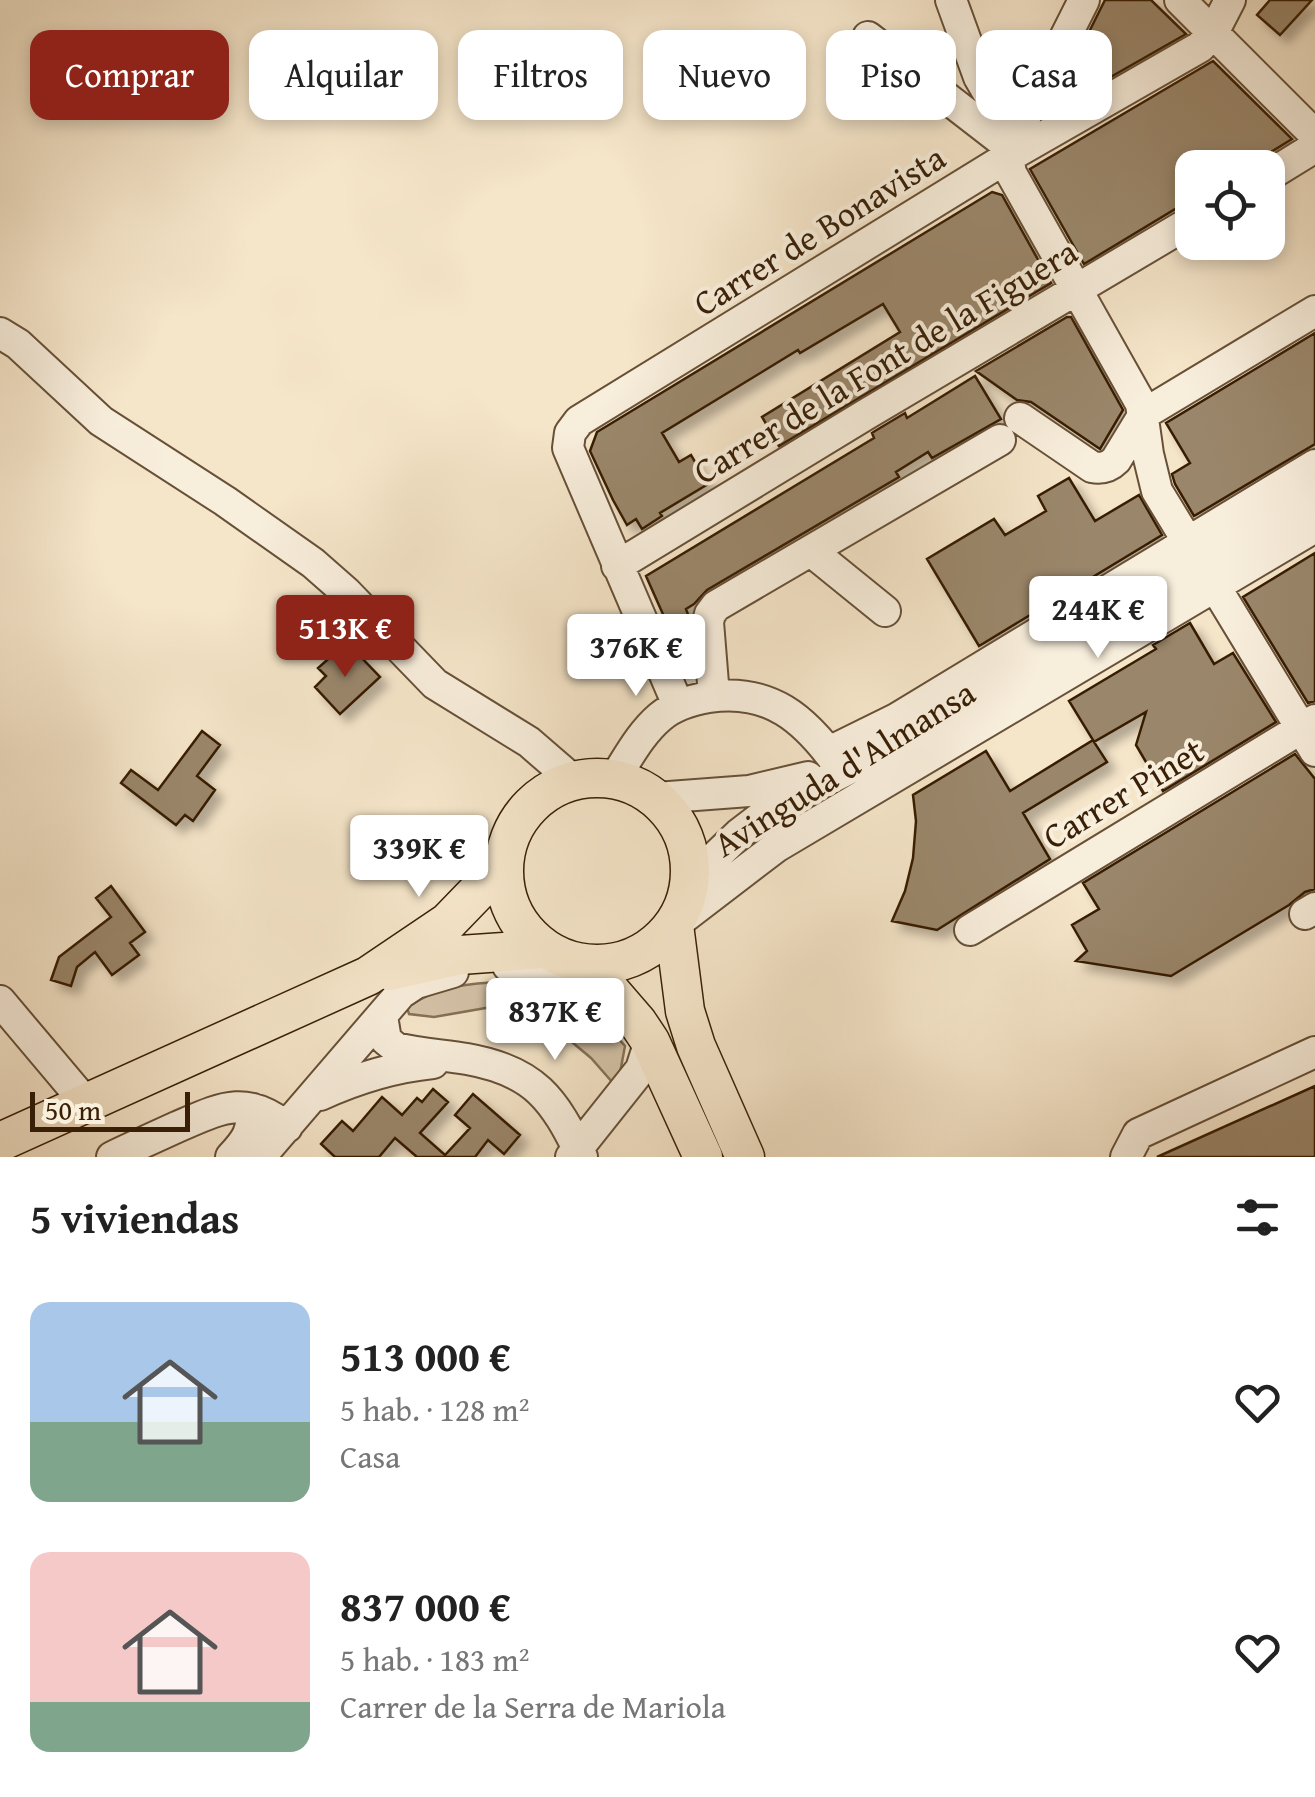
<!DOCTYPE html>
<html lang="es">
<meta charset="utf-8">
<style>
:root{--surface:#fff;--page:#f6f6f6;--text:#222;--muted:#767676;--accent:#8f2418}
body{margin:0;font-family:"Gentium Book Plus",serif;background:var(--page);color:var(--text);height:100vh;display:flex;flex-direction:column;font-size:38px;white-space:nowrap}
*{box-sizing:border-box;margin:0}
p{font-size:32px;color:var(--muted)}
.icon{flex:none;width:55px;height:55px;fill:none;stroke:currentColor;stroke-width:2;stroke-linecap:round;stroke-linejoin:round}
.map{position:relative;height:1157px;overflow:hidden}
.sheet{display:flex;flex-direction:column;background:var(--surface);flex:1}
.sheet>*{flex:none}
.hud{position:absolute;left:30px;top:30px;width:1255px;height:90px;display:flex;gap:20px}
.fabs{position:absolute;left:1175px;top:150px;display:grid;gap:20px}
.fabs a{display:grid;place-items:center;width:110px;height:110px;border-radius:20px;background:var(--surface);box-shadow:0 5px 15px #0003;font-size:50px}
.scale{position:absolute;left:30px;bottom:25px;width:160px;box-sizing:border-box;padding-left:10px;border:5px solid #381f06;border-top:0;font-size:28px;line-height:35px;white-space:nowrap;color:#381f06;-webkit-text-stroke:8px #f8eedc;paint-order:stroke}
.price{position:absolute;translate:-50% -85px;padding:0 22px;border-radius:10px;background:#fff;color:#222;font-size:32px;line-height:65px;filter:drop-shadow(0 2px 5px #0008)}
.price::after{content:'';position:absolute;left:50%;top:60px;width:30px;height:22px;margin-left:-15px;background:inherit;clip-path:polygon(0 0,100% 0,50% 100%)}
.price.active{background:var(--accent);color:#fff}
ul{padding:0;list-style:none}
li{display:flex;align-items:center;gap:30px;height:250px;padding:0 30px}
li span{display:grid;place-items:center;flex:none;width:280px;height:200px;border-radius:20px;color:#555}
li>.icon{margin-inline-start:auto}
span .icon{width:120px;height:120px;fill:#fffc;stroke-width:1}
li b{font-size:42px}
h2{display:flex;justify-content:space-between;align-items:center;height:120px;padding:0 30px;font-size:42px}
.tag{padding:0 35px;border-radius:20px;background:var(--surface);box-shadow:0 5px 15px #0003;font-size:35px;line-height:90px}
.tag.active{background:var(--accent);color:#fff}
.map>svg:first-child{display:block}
</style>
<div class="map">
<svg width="1315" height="1157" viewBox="0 0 1315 1157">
<defs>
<filter id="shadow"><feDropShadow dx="8" dy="8" stdDeviation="5" flood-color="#0004"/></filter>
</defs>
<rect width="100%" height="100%" fill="#f5e5c9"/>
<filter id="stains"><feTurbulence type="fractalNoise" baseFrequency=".002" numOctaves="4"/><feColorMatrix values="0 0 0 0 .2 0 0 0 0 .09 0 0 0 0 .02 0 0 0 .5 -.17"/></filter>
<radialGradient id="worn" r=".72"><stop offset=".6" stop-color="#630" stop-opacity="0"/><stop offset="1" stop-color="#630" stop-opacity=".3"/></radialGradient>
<path fill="#d5c3a8" stroke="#867157" stroke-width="2.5" d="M509,981L570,992L586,1003L625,1046L620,1073L613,1083L591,1058L555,1028L547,1006L536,996L520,993L504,999L497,1006L434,1017L409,1014L407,1007C443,984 468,984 509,981Z"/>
<path fill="#9a866b" stroke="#381f06" stroke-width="2.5" filter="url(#shadow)" d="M1105,0H1151L1186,34L1072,99L1061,88Z
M1270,0H1312L1280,35L1257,15Z
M1213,61L1292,139L1258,160L1251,168H1192V202L1182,205L1084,264L1030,169Z
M992,192L1002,195L1051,283L779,446L762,417L900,332L883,304L800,353L798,350L662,433L679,462L691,455L708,484L660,513L662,516L642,529L636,519L627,525L613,500L590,451L597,432Z
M1067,317H1071L1123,410L1100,449L1031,402L1017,400L976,371Z
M1315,333V444L1194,516L1175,484L1172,474L1190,463L1166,423Z
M975,376L1001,419L932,458L928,452L896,472L899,477L707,590L694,604L686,609L690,620L670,630L646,576L874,438L872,433L875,431L905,413L907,418Z
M1069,478L1095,521L1139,495L1162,535L979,646L927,559L994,519L1005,535L1046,511L1038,496Z
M1315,553V701L1308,703L1243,597Z
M1190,623L1214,664L1233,653L1276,722L1163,791L1136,745L1146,712L1094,742L1107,762L1023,813L1050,859L937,930L892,921L905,891L913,858L916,821L913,795L986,751L1010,791L1093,740L1069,701L1156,649L1153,645Z
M356,652L380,677L340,714L315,687L326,676L318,668L335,653L344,662Z
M202,731L220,745L197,776L215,790L193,821L185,815L176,825L121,783L131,770L158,790Z
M1295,754L1315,779V889L1305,892L1289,905L1171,976L1076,961L1087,951L1072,925L1099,909L1083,883Z
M111,886L145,932L130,943L139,955L112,975L95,952L77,967L71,986L51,980L59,957L111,917L96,898Z
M1315,1086V1157H1157Z
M433,1089L448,1102L420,1133L445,1155L470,1128L455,1115L473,1094L520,1135L504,1154L488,1140L475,1157H417L395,1138L379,1157H335L321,1144L342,1121L353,1131L382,1097L402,1115L417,1098L422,1102Z"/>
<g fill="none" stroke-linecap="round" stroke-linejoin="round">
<defs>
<path id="minor" d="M951,0L979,77L994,103L1017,131
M1084,0L1010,147L1008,157L1011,173L1141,404L1148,454L1157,491L1315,751
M1180,0L1315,135
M868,37L1010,147
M1268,176L1315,147
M0,333L18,344L101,421L225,501L313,563L346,592L435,684L529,742L574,781
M1020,418L1092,467C1102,469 1109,467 1116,460L1144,414L1315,311
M811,551L885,611
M617,566L865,415L1192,221
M714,696L708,622L710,614L716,606L1000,440
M678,705L568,448L570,433L579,421L1008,157L1200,47L1213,33L1230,0
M829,752L896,719L1315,465
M614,779C628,758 640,734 660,717C674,705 691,700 709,697C770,688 805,719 838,765
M656,798L749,791L808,777
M691,880L739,834L773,808L920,732L1315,495
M1305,914L1315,908
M674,925L776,847L1315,527
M970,930L1315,720
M508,966L545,967L587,964
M0,1001L86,1103
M382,1016L386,1040L396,1048C419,1054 443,1055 467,1059C535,1071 554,1099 582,1157
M320,1095C357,1078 393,1067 433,1063
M112,1157C133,1147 155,1137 177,1127C221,1108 245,1094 287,1127
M231,1157C248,1139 251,1133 253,1109
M260,1157L401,993L416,983L453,972
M571,1157L641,1069L650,1041
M1126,1157L1138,1134L1315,1052"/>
<path id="major" d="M504 871a93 93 0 1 1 186 0a93 93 0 1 1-186 0Z
M674,925L685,1011L696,1046L745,1157
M587,964L638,1023L650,1041L703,1157
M390,971L460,955L545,949
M0,1142L368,976L448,922L504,864"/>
</defs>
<use href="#minor" stroke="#675037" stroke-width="34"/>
<use href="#major" stroke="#381f06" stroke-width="41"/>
<use href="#minor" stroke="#f8eedc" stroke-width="30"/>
<use href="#major" stroke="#f5e5c9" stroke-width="38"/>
</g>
<g text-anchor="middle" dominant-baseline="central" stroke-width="8" stroke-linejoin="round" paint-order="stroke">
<g font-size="35" fill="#381f06" stroke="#f8eedc">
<text transform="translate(819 230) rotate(-32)">Carrer de Bonavista</text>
<text transform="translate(885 361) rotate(-31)">Carrer de la Font de la Figuera</text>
<text transform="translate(844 768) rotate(-32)">Avinguda d'Almansa</text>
<text transform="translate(1123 793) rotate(-31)">Carrer Pinet</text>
</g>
</g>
<rect width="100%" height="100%" filter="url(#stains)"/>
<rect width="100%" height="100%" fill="url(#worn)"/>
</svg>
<div class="fabs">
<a><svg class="icon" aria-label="locate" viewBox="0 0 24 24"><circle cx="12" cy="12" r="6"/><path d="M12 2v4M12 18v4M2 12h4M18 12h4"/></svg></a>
</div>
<div class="scale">50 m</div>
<b class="price" style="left:1098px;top:661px">244K €</b>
<b class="price active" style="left:345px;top:680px">513K €</b>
<b class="price" style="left:636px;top:699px">376K €</b>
<b class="price" style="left:419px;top:900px">339K €</b>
<b class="price" style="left:555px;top:1063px">837K €</b>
<div class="hud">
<a class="tag active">Comprar</a>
<a class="tag">Alquilar</a>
<a class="tag">Filtros</a>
<a class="tag">Nuevo</a>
<a class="tag">Piso</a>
<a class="tag">Casa</a>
</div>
</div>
<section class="sheet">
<h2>5 viviendas<svg class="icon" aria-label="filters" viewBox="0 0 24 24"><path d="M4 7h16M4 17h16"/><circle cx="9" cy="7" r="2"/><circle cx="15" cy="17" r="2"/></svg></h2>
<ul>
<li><span style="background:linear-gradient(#a9c7e8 60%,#7fa58c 0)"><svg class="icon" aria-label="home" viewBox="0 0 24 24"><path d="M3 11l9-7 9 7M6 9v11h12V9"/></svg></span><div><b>513 000 €</b><p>5 hab. · 128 m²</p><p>Casa</p></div><svg class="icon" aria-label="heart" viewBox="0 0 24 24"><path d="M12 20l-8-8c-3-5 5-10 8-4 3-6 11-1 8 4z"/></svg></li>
<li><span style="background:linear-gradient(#f6c9c9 75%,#7fa58c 0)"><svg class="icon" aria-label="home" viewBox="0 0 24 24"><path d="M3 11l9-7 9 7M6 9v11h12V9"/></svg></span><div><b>837 000 €</b><p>5 hab. · 183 m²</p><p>Carrer de la Serra de Mariola</p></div><svg class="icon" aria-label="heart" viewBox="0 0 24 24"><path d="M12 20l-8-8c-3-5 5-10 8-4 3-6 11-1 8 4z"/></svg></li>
</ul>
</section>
